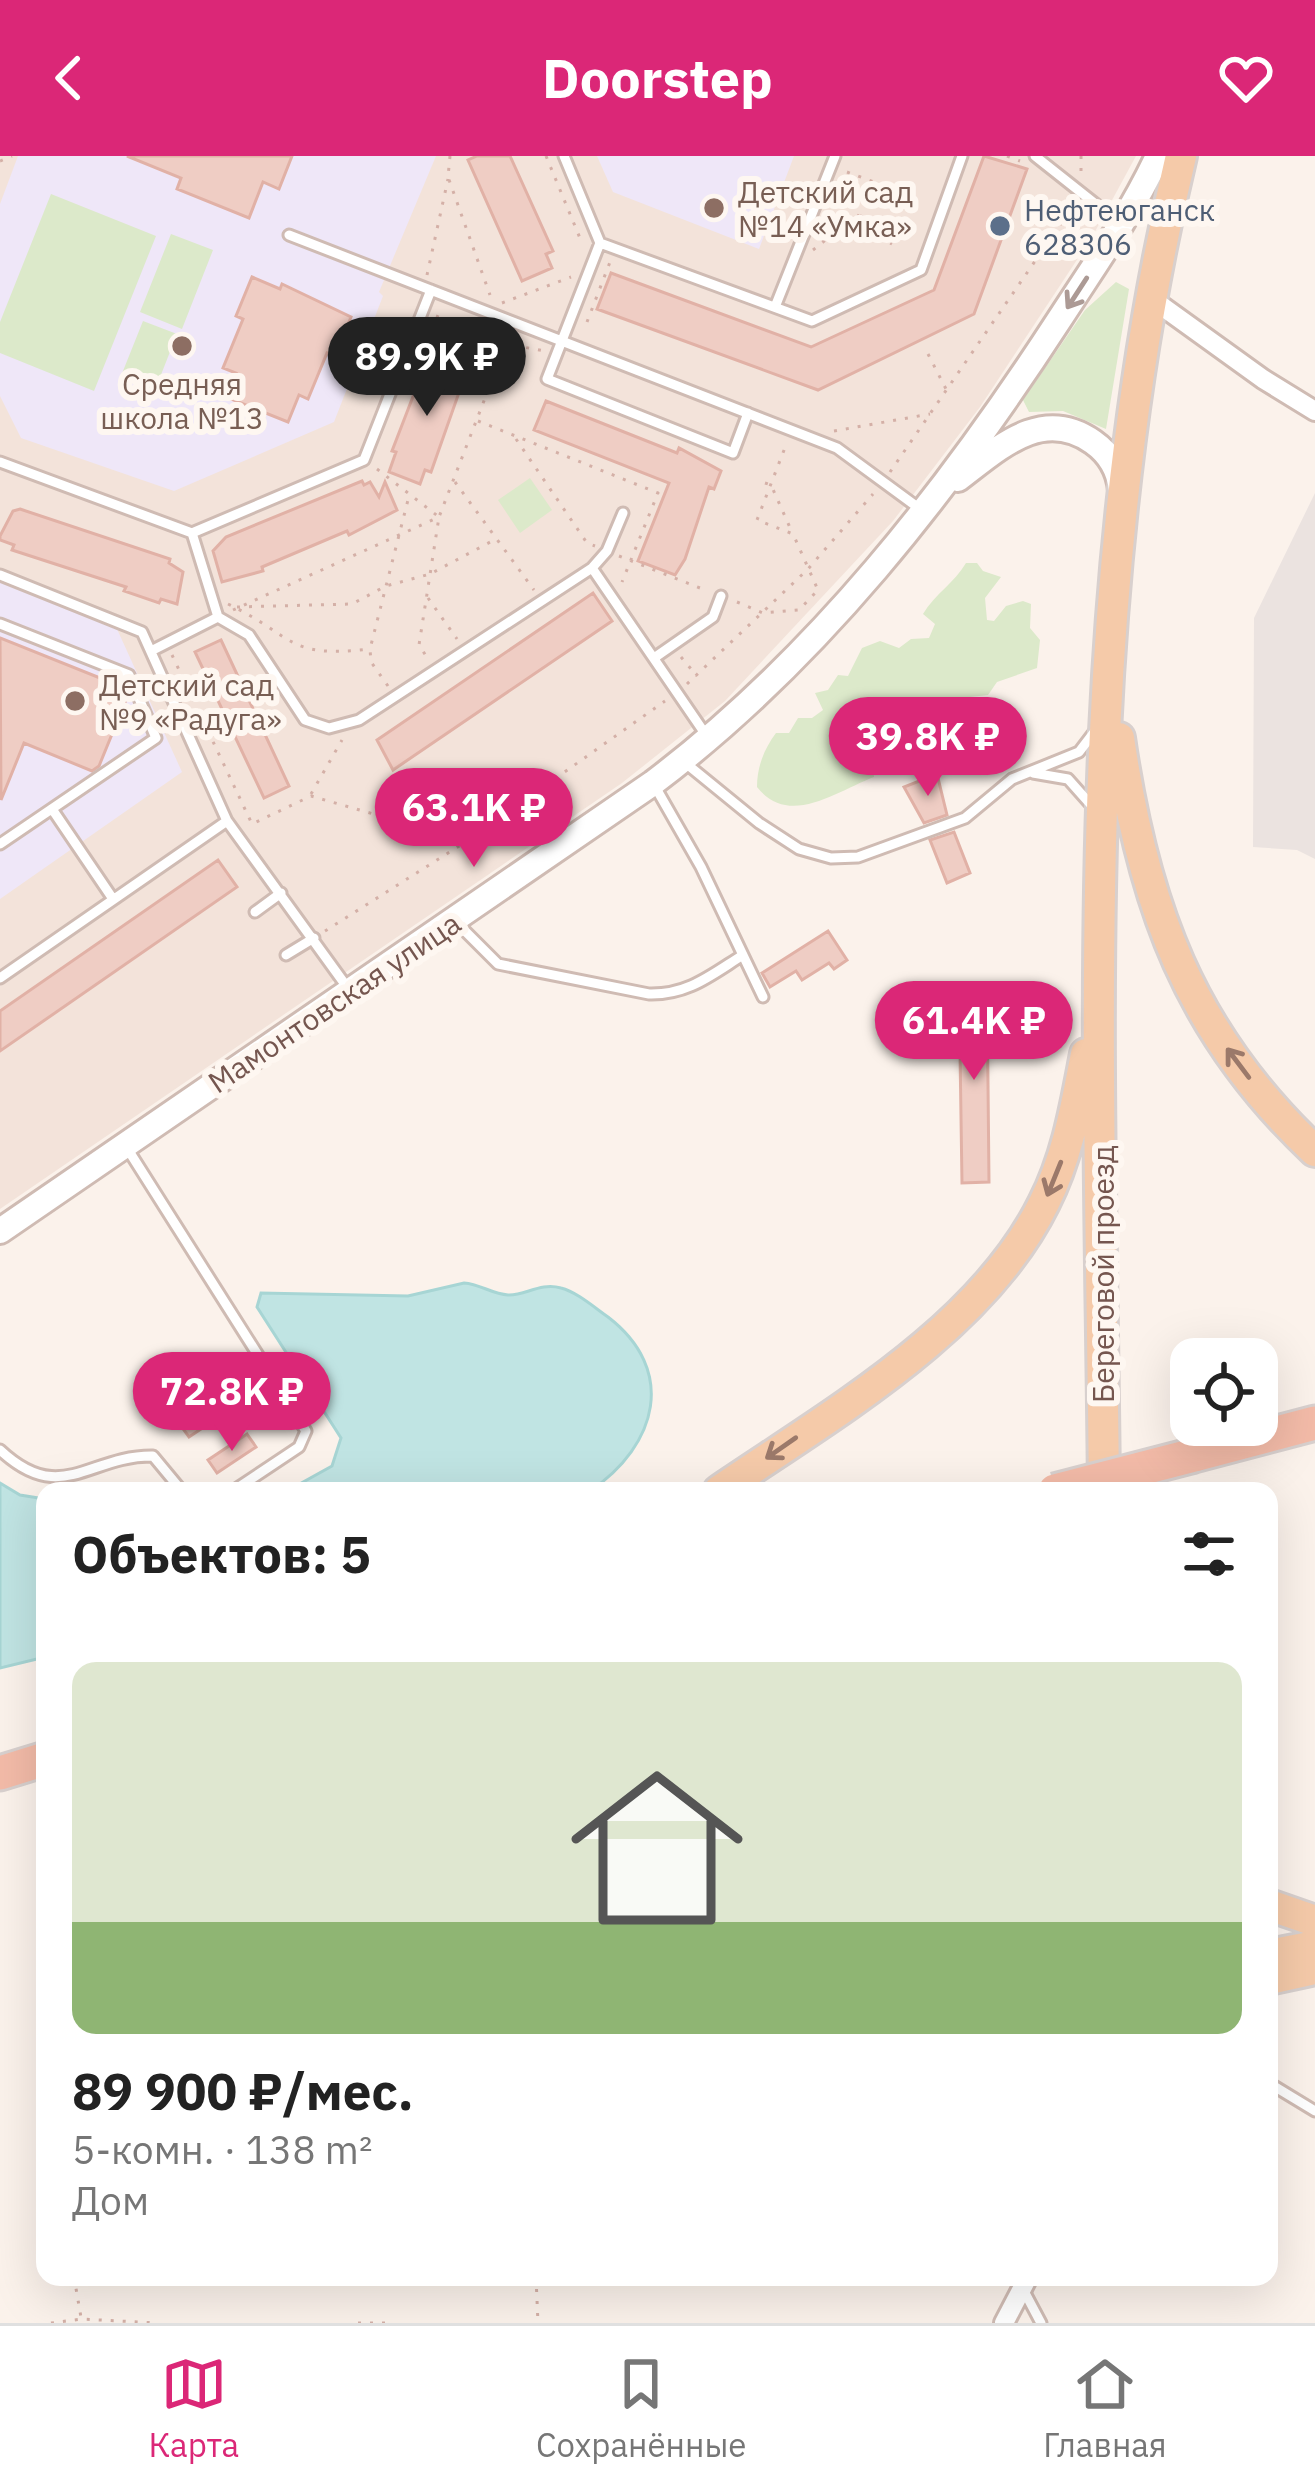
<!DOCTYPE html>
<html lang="ru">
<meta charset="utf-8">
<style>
:root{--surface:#fff;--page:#f2f2f2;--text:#222;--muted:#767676;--line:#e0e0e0;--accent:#db2777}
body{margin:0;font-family:"IBM Plex Sans",sans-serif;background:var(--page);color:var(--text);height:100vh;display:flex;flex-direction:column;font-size:45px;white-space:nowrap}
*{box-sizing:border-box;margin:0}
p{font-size:39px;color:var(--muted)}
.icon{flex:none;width:66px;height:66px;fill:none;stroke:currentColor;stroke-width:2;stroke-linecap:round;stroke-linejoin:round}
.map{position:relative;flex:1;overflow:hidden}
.side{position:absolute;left:36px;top:1326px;width:1242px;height:804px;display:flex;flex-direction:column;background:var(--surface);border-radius:24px;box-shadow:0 12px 48px #0002}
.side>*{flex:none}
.controls{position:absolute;left:1170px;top:1182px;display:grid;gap:24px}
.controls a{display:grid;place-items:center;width:108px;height:108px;border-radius:24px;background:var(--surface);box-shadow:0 12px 48px #0002;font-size:60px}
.price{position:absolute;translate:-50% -102px;padding:0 27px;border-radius:42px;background:var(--accent);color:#fff;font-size:39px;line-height:78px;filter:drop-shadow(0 3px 6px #0008)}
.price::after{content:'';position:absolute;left:50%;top:72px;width:36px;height:27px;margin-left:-18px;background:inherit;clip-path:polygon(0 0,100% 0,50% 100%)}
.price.selected{background:#222;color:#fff}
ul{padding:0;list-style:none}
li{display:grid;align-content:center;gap:24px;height:636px;padding:0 36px}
li span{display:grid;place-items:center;height:372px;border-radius:24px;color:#555}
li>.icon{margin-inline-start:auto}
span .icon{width:216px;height:216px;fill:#fffc;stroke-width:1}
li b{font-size:51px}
h2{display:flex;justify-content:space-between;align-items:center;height:144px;padding:0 36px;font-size:51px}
header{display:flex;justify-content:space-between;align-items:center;height:156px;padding:0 36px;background:var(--accent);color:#fff;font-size:54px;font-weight:800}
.tabs{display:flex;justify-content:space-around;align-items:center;height:168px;border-top:3px solid var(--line);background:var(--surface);font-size:33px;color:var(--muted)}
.tabs a{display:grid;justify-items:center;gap:6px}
.tabs .selected{color:var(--accent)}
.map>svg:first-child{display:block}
</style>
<header><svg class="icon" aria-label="back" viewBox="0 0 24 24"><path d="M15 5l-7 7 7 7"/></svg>Doorstep<svg class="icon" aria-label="heart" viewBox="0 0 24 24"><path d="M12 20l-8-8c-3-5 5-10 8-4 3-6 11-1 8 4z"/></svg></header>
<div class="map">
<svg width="1315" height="2167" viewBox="0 0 1315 2167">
<rect width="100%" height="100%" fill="#fbf2eb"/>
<path fill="#f3e3da" d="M0,0H1136L1092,81L980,251L893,365L725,545L622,627L0,1053Z"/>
<path fill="#ebe3e0" d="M1315,337V703L1297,694L1253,691L1254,462Z"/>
<path fill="#efe7f8" d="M18,0H436L379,136L383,140L334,266L174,335L21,282L0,240V48Z
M597,0H794L759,93L613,36Z
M0,426L117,473L182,616L0,743Z"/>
<path fill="#dce9ca" d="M51,38L156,80L94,235L0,197V166Z
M171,78L213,94L182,173L140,156Z
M1116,126L1129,133L1106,273L1063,255L1029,256L1023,244L1085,154Z
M143,165L177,178L155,234L121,220Z
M530,322L552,354L520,377L498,344Z
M966,407H977L983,415L1001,421L985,442L987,464L994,465L1006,450L1023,445L1031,448L1030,472L1040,484L1037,512L997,526L988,539L970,541L961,554L941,547L923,586L906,590L873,611L874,621C837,635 789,672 757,631C757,611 764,593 776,577H789L798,562H812L823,554L815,537L828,534L838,519L848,520L862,492L880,485L899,492L911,483L929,482L935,468L923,458C935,438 955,426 966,407Z"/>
<path fill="#c0e4e3" stroke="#a7d5d4" stroke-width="3" d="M464,1127C480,1128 492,1138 508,1139C525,1140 540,1126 561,1132C577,1136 595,1152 608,1161C677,1214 658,1289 590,1335H287L332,1310L341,1282L257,1151L261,1137L408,1140Z
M0,1327L20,1339L45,1343V1501L0,1512Z"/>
<path fill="#efcdc4" stroke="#e1b1a6" stroke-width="3" d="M127,0H292L279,33L263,26L249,62L177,33L181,22Z
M477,0H510L553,95L546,98L552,112L522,125L468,4Z
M984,0L1027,13L974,158L818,234L597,153L611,117L811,191L934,134Z
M252,121L280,133L282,128L351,161L335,200L327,197L308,243L299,239L288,266L226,241L236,217L223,212L243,163L236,160Z
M436,199L468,211L431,316L425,314L420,328L389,316L396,296L392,295L424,212Z
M546,245L677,297L679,292L721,315L714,333L709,331L685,403L675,419L638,405L669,327L534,274Z
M362,325L364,329L370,326L379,341L385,326L397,354L349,379L347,375L262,411L263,415L222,426L213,395L226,381Z
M20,353L170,403L169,407L183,416L177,448L161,443L159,447L124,435L126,431L12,394L14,389L0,384V380L13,355Z
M593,437L612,465L393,614L377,584Z
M0,482L125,532L128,539L99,610L92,615L24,587L1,644Z
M221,484L289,630L264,642L195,496Z
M937,618L947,659L924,667L904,631Z
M954,676L970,717L947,727L930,684Z
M218,704L237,731L0,895V855Z
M828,775L847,804L834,813L829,807L802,824L796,815L770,831L762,817Z
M959,829H987L989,1026L962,1027Z
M226,1234L237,1249L189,1281L178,1266Z
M247,1278L256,1291L217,1317L208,1304Z"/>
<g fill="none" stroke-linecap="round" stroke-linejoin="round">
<defs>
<path id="service" d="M564,0L600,87L812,165L921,114L962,0
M1035,0L1117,65
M289,79L837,292L920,353
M600,87L547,223L733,297L748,257
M775,151L835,0
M0,306L192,377L364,304L431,134
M192,377L218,461
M592,412L607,395L623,357
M0,419L142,476L227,665
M0,468L129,519L156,582L0,688
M151,495L218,461L249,479L305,564L329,572L359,564L592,412L706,579
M654,502L713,461L721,440
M683,605L759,667L799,693L831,702L858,701L965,662L1012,623L1079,596L1095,575
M1033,617L1068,623L1092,650
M653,627L701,711L763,841
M52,653L113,743
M255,756L281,737
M454,764L498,808L649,838C688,839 711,819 743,799
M286,799L314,782
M0,822L227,665L347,831
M127,992L306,1275L299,1291L233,1335
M0,1294C61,1351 89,1299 153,1300L182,1335
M1269,1927L1315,1955
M1024,2135L1041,2167"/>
<path id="minor" d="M1152,143L1263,223L1315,255
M1004,2167L1028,2121"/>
<path id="tertiary" d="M958,323C999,292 1042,250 1093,286C1110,298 1119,314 1121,334
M0,1075L653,627C817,503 948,335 1059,164C1094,110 1131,58 1158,0"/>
<path id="primary" d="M1119,582C1143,748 1189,877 1315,995
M719,1335C832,1258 982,1173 1044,1047C1068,1000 1076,950 1086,898
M1104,1335C1100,890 1076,436 1181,0
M1269,1749L1315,1765
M1269,1799L1315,1790
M1269,1823L1315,1813"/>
<path id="trunk" d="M1194,1299L1315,1267
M0,1617L45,1603"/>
</defs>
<use href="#service" stroke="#cfbbb3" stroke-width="15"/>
<use href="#minor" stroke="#cfbbb3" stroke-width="24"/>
<use href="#tertiary" stroke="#cfbbb3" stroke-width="30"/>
<use href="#primary" stroke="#d8d0ce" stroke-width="36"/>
<use href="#trunk" stroke="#d8d0ce" stroke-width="39"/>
<path stroke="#d4b0a7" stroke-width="3" stroke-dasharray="3 9" stroke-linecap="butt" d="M450,0L448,21L490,139
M546,0L582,87
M1007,0L1020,5
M0,5L12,0
M1081,15V0
M847,16L912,40
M857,59L863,63L858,70L852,63Z
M860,60L901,71
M863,66L867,75L892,88
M813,94L852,63L854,20
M427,119L448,23
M502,147L571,121
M436,160L506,188L510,177
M587,166L610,106
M928,198L946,233
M478,265L658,337L622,426
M834,275L930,258
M516,283L587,387L595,390
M377,313L439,361L419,489L428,503
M890,316L1075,47
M455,326L534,434
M765,327L771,329L792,376
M619,400L705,434
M428,442L457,483
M737,446L763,457L799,454L818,434L793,378L757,364L786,289
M228,448C295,480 286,503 370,493
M237,451L352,448L386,430L430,418L496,383
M233,454L439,361L506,188L545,195
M172,499L252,668L311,640L467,685
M681,501L697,520
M687,528L808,413L873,338
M388,530L371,506L370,493L409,340
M311,638L342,584
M325,775L467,685L665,545
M74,2121L82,2167
M536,2121L538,2167
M51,2167L82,2163L158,2167
M358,2167H388"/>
<use href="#service" stroke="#fff" stroke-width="9"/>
<use href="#minor" stroke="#fff" stroke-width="18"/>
<use href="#tertiary" stroke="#fff" stroke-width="24"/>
<use href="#primary" stroke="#f5caa9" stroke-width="30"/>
<use href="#trunk" stroke="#f3bba8" stroke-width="33"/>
<defs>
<path id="trunk-bridge" d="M1055,1335L1194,1299"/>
</defs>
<use href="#trunk-bridge" stroke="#d8d0ce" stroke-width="39" stroke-linecap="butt"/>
<use href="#trunk-bridge" stroke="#f3bba8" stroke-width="33"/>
</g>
<defs><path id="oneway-shaft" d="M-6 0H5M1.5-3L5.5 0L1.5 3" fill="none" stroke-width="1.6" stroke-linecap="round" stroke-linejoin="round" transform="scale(3)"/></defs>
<use stroke="#ac9a95" href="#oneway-shaft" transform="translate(1077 137) rotate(123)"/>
<g stroke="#9b796a">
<use href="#oneway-shaft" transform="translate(1238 907) rotate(-127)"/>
<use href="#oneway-shaft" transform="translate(1054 1023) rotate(112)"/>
<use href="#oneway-shaft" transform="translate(781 1292) rotate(145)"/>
</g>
<g fill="#8d6e63" stroke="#fef7f1" stroke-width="4.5">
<circle cx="714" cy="52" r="12"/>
<circle cx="182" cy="190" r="12"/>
<circle cx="75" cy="545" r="12"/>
</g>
<circle fill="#5c6f8a" stroke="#fef7f1" stroke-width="4.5" cx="1000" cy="70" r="12"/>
<g text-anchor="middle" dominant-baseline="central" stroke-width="12" stroke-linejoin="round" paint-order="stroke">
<g font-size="30" fill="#785e54" stroke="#fef7f1" text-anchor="start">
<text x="738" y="35">Детский сад<tspan x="738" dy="34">№14 «Умка»</tspan></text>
<text x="182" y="227" text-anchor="middle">Средняя<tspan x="182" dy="34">школа №13</tspan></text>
<text x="99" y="528">Детский сад<tspan x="99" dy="34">№9 «Радуга»</tspan></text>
</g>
<g font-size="30" fill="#4e5e75" stroke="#fef7f1" text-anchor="start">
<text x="1024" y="53">Нефтеюганск<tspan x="1024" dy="34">628306</tspan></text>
</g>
<g font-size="30" fill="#75564f" stroke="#fef7f1">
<text transform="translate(334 846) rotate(-34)">Мамонтовская улица</text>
<text transform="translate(1102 1118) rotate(-90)">Береговой проезд</text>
</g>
</g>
</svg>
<div class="controls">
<a><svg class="icon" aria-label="locate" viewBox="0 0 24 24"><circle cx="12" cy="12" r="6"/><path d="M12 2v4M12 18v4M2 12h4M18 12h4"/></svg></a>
</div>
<b class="price selected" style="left:427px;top:263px">89.9K ₽</b>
<b class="price" style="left:928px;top:643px">39.8K ₽</b>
<b class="price" style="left:474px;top:714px">63.1K ₽</b>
<b class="price" style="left:974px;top:927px">61.4K ₽</b>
<b class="price" style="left:232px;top:1298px">72.8K ₽</b>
<section class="side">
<h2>Объектов: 5<svg class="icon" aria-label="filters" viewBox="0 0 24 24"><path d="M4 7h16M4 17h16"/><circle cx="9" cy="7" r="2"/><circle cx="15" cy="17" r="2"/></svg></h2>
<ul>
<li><span style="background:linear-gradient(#dfe7d0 70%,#8fb573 0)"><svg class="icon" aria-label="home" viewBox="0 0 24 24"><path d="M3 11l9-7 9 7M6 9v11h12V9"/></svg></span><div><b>89 900 ₽/мес.</b><p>5-комн. · 138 m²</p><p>Дом</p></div></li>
</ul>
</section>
</div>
<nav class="tabs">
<a class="selected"><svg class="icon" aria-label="map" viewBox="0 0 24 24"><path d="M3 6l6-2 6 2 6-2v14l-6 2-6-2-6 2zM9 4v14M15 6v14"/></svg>Карта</a>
<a><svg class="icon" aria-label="saved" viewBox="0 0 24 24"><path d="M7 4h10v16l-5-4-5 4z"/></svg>Сохранённые</a>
<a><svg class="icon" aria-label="home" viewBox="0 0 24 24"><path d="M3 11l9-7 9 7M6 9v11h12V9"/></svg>Главная</a>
</nav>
